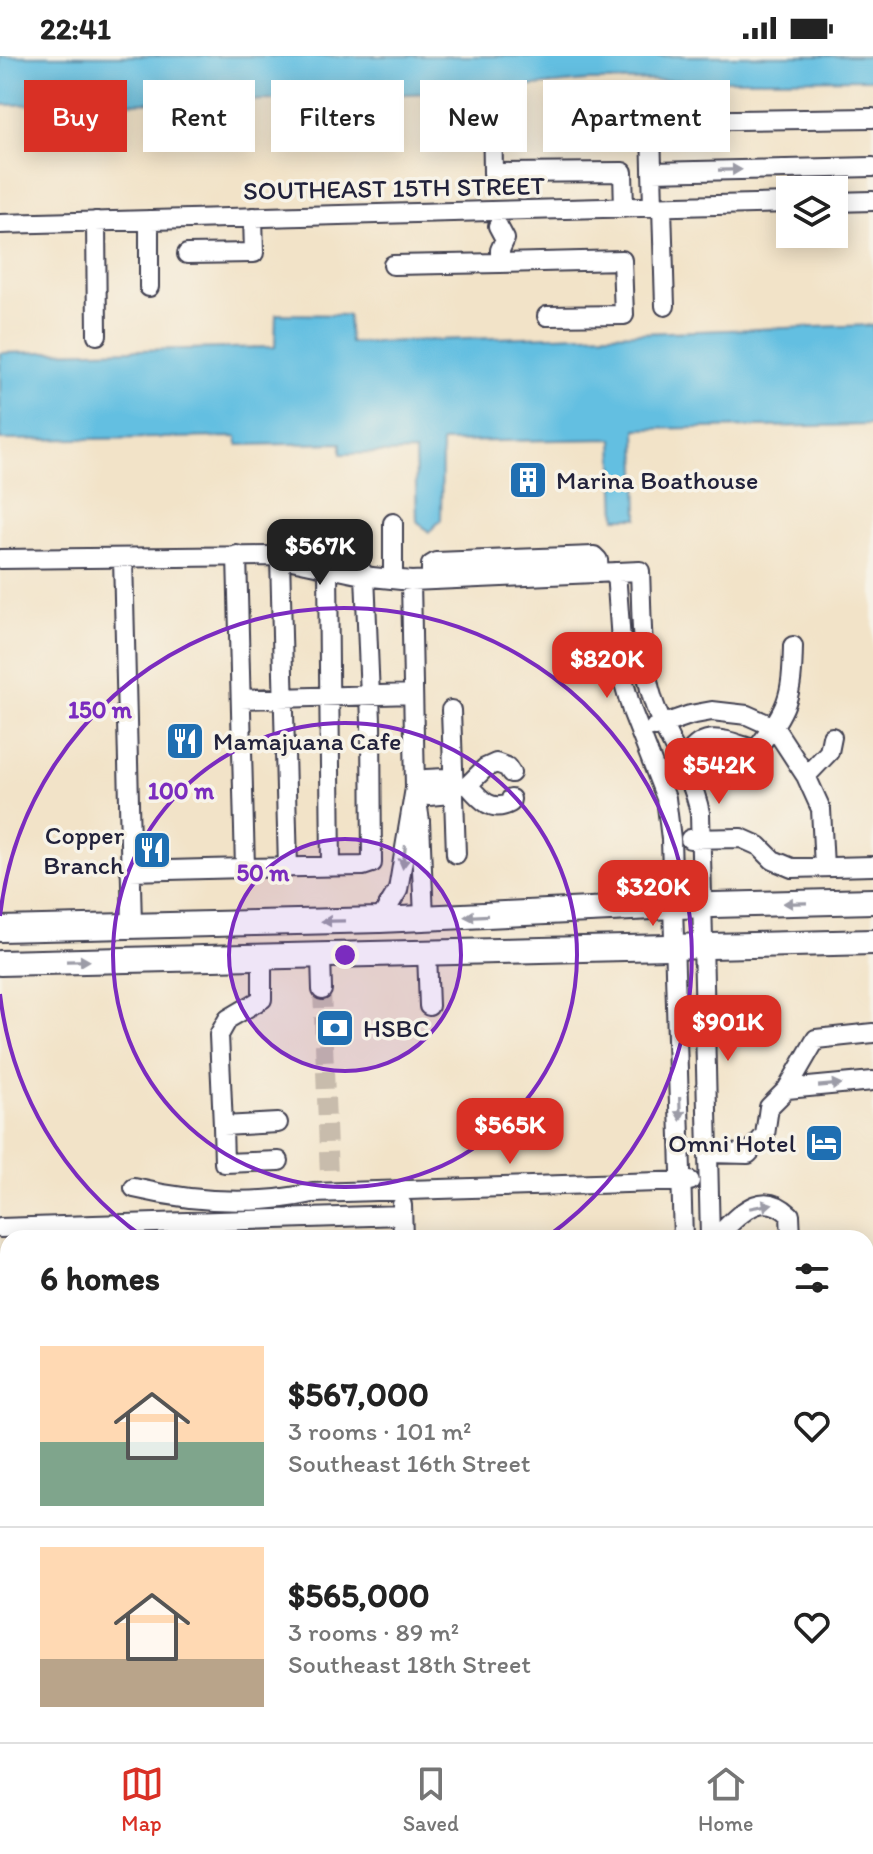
<!DOCTYPE html>
<meta charset="utf-8">
<style>
:root{--surface:#fff;--page:#f6f6f6;--text:#222;--muted:#767676;--line:#e0e0e0;--accent:#d93025}
body{margin:0;font-family:Itim,sans-serif;background:var(--page);color:var(--text);height:100vh;display:flex;flex-direction:column;font-size:30px;white-space:nowrap}
*{box-sizing:border-box;margin:0}
p{font-size:26px;color:var(--muted)}
.icon{flex:none;width:44px;height:44px;fill:none;stroke:currentColor;stroke-width:2;stroke-linecap:round;stroke-linejoin:round}
.map{position:relative;flex:1;overflow:hidden}
.panel{position:absolute;left:0px;top:1174px;width:874px;height:512px;display:flex;flex-direction:column;background:var(--surface);border-radius:24px 24px 0 0;box-shadow:0 4px 20px #0003}
.panel>*{flex:none}
.top-card{position:absolute;left:24px;top:24px;width:826px;height:72px;display:flex;gap:16px}
.controls{position:absolute;left:776px;top:120px;display:grid;gap:16px}
.controls a{display:grid;place-items:center;width:72px;height:72px;border-radius:0px;background:var(--surface);box-shadow:0 4px 20px #0003;font-size:40px}
.price{position:absolute;translate:-50% -68px;padding:0 18px;border-radius:16px;background:var(--accent);color:#fff;font-size:26px;line-height:52px;filter:drop-shadow(0 2px 4px #0008)}
.price::after{content:'';position:absolute;left:50%;top:48px;width:24px;height:18px;margin-left:-12px;background:inherit;clip-path:polygon(0 0,100% 0,50% 100%)}
.price.current{background:#222;color:#fff}
ul{padding:0;list-style:none}
li{display:flex;align-items:center;gap:24px;height:200px;padding:0 40px}
li+li{border-top:2px solid var(--line)}
li span{display:grid;place-items:center;flex:none;width:224px;height:160px;border-radius:0px;color:#555}
li>.icon{margin-inline-start:auto}
span .icon{width:96px;height:96px;fill:#fffc;stroke-width:1}
li b{font-size:34px}
h2{display:flex;justify-content:space-between;align-items:center;height:96px;padding:0 40px;font-size:34px}
.pill{padding:0 28px;border-radius:0px;background:var(--surface);box-shadow:0 4px 20px #0003;font-size:28px;line-height:72px}
.pill.current{background:var(--accent);color:#fff}
.status{display:flex;justify-content:space-between;align-items:center;height:56px;padding:0 40px;background:var(--surface);direction:ltr}
.status svg{height:22px;fill:currentColor}
.tabs{display:flex;justify-content:space-around;align-items:center;height:112px;border-top:2px solid var(--line);background:var(--surface);font-size:22px;color:var(--muted)}
.tabs a{display:grid;justify-items:center;gap:4px}
.tabs .current{color:var(--accent)}
.map>svg:first-child{display:block}
</style>
<div class="status"><b>22:41</b><svg viewBox="0 0 49 12"><path d="M0 12V9h3v3zM5 12V6h3v6zM10 12V3h3v9zM15 12V0h3v12zM26 1h20v11H26zM47 4h2v5h-2z"/></svg></div>
<div class="map">
<svg width="873" height="1686" viewBox="0 0 873 1686">
<rect width="100%" height="100%" fill="#f7f3e8"/>
<filter id="ink" filterUnits="userSpaceOnUse"><feTurbulence type="fractalNoise" baseFrequency=".0125" numOctaves="2"/><feDisplacementMap in="SourceGraphic" scale="16" xChannelSelector="R" yChannelSelector="G"/><feConvolveMatrix kernelMatrix="1 2 1 2 8 2 1 2 1" color-interpolation-filters="sRGB"/></filter>
<filter id="wash" filterUnits="userSpaceOnUse"><feTurbulence type="fractalNoise" baseFrequency=".006" numOctaves="4" result="noise"/><feDisplacementMap in="SourceGraphic" scale="32" xChannelSelector="R" yChannelSelector="G"/><feGaussianBlur stdDeviation="1.8" result="paint"/><feColorMatrix in="noise" values="0 0 0 0 0 0 0 0 0 0 0 0 0 0 0 0 0 1.4 0 .05"/><feComposite in="paint" operator="in"/></filter>
<g filter="url(#wash)">
<rect width="100%" height="100%" fill="#f2e3c8"/>
<path fill="#63bfe1" stroke="#42708e" stroke-width="2" d="M0,0H873V23L586,25L492,34L278,44L0,49Z
M276,258L348,259L350,287L873,269V369L636,373L638,462H616L613,383L442,386L441,464L429,476L417,465L415,396L341,398V387L238,389L237,381L0,384V297L275,291Z"/>
</g>
<g filter="url(#ink)">
<g fill="none" stroke-linecap="round" stroke-linejoin="round">
<path stroke="#c8bcac" stroke-width="18" stroke-dasharray="18 9" stroke-linecap="butt" d="M322,934L329,1121"/>
<defs>
<path id="minor" d="M492,52L493,117L623,116L624,152
M652,116L873,111
M834,146L873,145
M653,151L651,73L660,65L873,62
M662,151L665,250
M149,164V231
M96,165L97,279
M0,168L790,147
M187,198L254,197L253,161
M500,207L622,204L624,259L547,260
M393,209L500,207V194L505,183L498,170
M280,501L288,812
M123,502L132,869
M0,503L273,500L372,521L411,525L640,515C642,558 640,603 653,644C665,683 692,716 700,757L710,1182
M306,507C313,495 319,482 333,483
M328,511L331,811
M616,516L624,627L632,655L666,742L671,783L683,1182
M393,523V467
M431,524V509L436,506L594,500L598,504L599,517
M411,525L415,732L420,765L424,862
M241,643L413,638
M451,654L456,798
M655,671L690,659L712,655L747,659L774,671L806,720L821,753L824,811
M683,706C703,671 723,684 756,694C788,652 792,643 793,590
M511,717L507,711L496,707L485,712L468,729C480,743 491,757 510,747L511,743
M806,720L829,696L832,681
M690,783L741,782L759,790L773,804L792,812L873,810
M245,812L363,810L372,807L371,665L365,519L343,493
M130,815L245,812L237,499
M380,864L398,834L415,732L426,723L445,722L454,729L450,738L429,740L415,732
M427,897L429,950
M321,900L322,934
M262,901V943L228,963L219,979L223,1070L278,1067
M787,1033L873,1025
M223,1070L224,1107L279,1105
M709,1097L748,1098L765,1079L769,1051L787,1033L816,983L873,977
M134,1132C193,1146 253,1150 313,1137L690,1125
M402,1149L403,1182
M0,1172L402,1159
M715,1182C738,1161 760,1130 790,1159L791,1182
M0,1351H8
M688,1678V1686
M720,1678V1686
M806,1678L811,1686"/>
<path id="major" d="M0,873L380,864L674,850L873,845
M0,907L873,886"/>
</defs>
<use href="#minor" stroke="#413f50" stroke-width="22"/>
<use href="#major" stroke="#413f50" stroke-width="28"/>
<use href="#minor" stroke="#fff" stroke-width="18"/>
<use href="#major" stroke="#fff" stroke-width="24"/>
</g>
<defs><path id="oneway-solid" d="M-6-.8H1V-3.2L6.5 0L1 3.2V.8H-6Z" transform="scale(2)"/></defs>
<g fill="#9c9ca7">
<use href="#oneway-solid" transform="translate(730 114) rotate(-1)"/>
<use href="#oneway-solid" transform="translate(404 801) rotate(97)"/>
<use href="#oneway-solid" transform="translate(795 847) rotate(179)"/>
<use href="#oneway-solid" transform="translate(476 860) rotate(177)"/>
<use href="#oneway-solid" transform="translate(333 865) rotate(179)"/>
<use href="#oneway-solid" transform="translate(78 905) rotate(-1)"/>
<use href="#oneway-solid" transform="translate(830 1029) rotate(-5)"/>
<use href="#oneway-solid" transform="translate(680 1053) rotate(88)"/>
<use href="#oneway-solid" transform="translate(761 1150) rotate(-11)"/>
</g>
</g>
<circle cx="345" cy="899" r="116" fill="#7b2cbf" fill-opacity=".12"/>
<g fill="none" stroke="#7b2cbf" stroke-width="4">
<circle cx="345" cy="899" r="116"/>
<circle cx="345" cy="899" r="232"/>
<path d="M143 1181A347 347 0 0 1 0 938M0 860A347 347 0 1 1 547 1181"/>
</g>
<defs>
<symbol id="building-square" viewBox="-11 -11 22 22"><rect x="-9" y="-9" width="18" height="18" rx="4" fill="#1f6fb2" stroke="#f7f3e8"/><path d="M-4-6H4V6H1V3H-1V6H-4ZM-2.5-4.3h1.7v1.8h-1.7ZM.8-4.3h1.7v1.8H.8ZM-2.5-1h1.7V.8h-1.7ZM.8-1h1.7V.8H.8Z" fill="#fff"/></symbol>
<symbol id="restaurant-square" viewBox="-11 -11 22 22"><rect x="-9" y="-9" width="18" height="18" rx="4" fill="#1f6fb2" stroke="#f7f3e8"/><path d="M-5-6h1v4h1v-4h1v4h1v-4h1v5L-1.5 .5V6h-2V.5L-5-1ZM5-6V6H3V1.5H1.5Q1.5-4 5-6Z" fill="#fff"/></symbol>
<symbol id="bank-square" viewBox="-11 -11 22 22"><rect x="-9" y="-9" width="18" height="18" rx="4" fill="#1f6fb2" stroke="#f7f3e8"/><path d="M-6-4H6V4H-6ZM0-2.3a2.3 2.3 0 1 0 0 4.6a2.3 2.3 0 1 0 0-4.6Z" fill="#fff"/></symbol>
<symbol id="hotel-square" viewBox="-11 -11 22 22"><rect x="-9" y="-9" width="18" height="18" rx="4" fill="#1f6fb2" stroke="#f7f3e8"/><path d="M-6-4.5h1.5V1H6V5H4.5V3h-9V5H-6ZM-4 0a1.8 1.8 0 1 1 3.6 0ZM.5 0V-2.5h3Q6-2.5 6 0Z" fill="#fff"/></symbol>
</defs>
<g fill-rule="evenodd">
<use href="#building-square" x="506" y="402" width="44" height="44"/>
<use href="#restaurant-square" x="163" y="663" width="44" height="44"/>
<use href="#restaurant-square" x="130" y="772" width="44" height="44"/>
<use href="#bank-square" x="313" y="950" width="44" height="44"/>
<use href="#hotel-square" x="802" y="1065" width="44" height="44"/>
</g>
<g text-anchor="middle" dominant-baseline="central" stroke-width="7" stroke-linejoin="round" paint-order="stroke">
<g font-size="26" fill="#22223b" stroke="#f7f3e8">
<text transform="translate(394 132) rotate(-1)">SOUTHEAST 15TH STREET</text>
</g>
<g font-size="26" fill="#22223b" stroke="#f7f3e8" text-anchor="start">
<text x="556" y="424">Marina Boathouse</text>
<text x="213" y="685">Mamajuana Cafe</text>
<text x="124" y="779" text-anchor="end">Copper<tspan x="124" dy="30">Branch</tspan></text>
<text x="363" y="972">HSBC</text>
<text x="796" y="1087" text-anchor="end">Omni Hotel</text>
</g>
</g>
<circle cx="345" cy="899" r="12" fill="#7b2cbf" stroke="#f7f3e8" stroke-width="4"/>
<g font-size="24" text-anchor="middle" font-weight="bold" fill="#7b2cbf" stroke="#f7f3e8" stroke-width="7" stroke-linejoin="round" paint-order="stroke">
<text x="100" y="662">150 m</text>
<text x="181" y="743">100 m</text>
<text x="263" y="825">50 m</text>
</g>
</svg>
<div class="controls">
<a><svg class="icon" aria-label="layers" viewBox="0 0 24 24"><path d="M12 4l9 5-9 5-9-5zM3 14l9 5 9-5"/></svg></a>
</div>
<b class="price current" style="left:320px;top:531px">$567K</b>
<b class="price" style="left:607px;top:644px">$820K</b>
<b class="price" style="left:719px;top:750px">$542K</b>
<b class="price" style="left:653px;top:872px">$320K</b>
<b class="price" style="left:728px;top:1007px">$901K</b>
<b class="price" style="left:510px;top:1110px">$565K</b>
<div class="top-card">
<a class="pill current">Buy</a>
<a class="pill">Rent</a>
<a class="pill">Filters</a>
<a class="pill">New</a>
<a class="pill">Apartment</a>
</div>
<section class="panel">
<h2>6 homes<svg class="icon" aria-label="filters" viewBox="0 0 24 24"><path d="M4 7h16M4 17h16"/><circle cx="9" cy="7" r="2"/><circle cx="15" cy="17" r="2"/></svg></h2>
<ul>
<li><span style="background:linear-gradient(#ffd9b3 60%,#7fa58c 0)"><svg class="icon" aria-label="home" viewBox="0 0 24 24"><path d="M3 11l9-7 9 7M6 9v11h12V9"/></svg></span><div><b>$567,000</b><p>3 rooms · 101 m²</p><p>Southeast 16th Street</p></div><svg class="icon" aria-label="heart" viewBox="0 0 24 24"><path d="M12 20l-8-8c-3-5 5-10 8-4 3-6 11-1 8 4z"/></svg></li>
<li><span style="background:linear-gradient(#ffd9b3 70%,#b9a48a 0)"><svg class="icon" aria-label="home" viewBox="0 0 24 24"><path d="M3 11l9-7 9 7M6 9v11h12V9"/></svg></span><div><b>$565,000</b><p>3 rooms · 89 m²</p><p>Southeast 18th Street</p></div><svg class="icon" aria-label="heart" viewBox="0 0 24 24"><path d="M12 20l-8-8c-3-5 5-10 8-4 3-6 11-1 8 4z"/></svg></li>
</ul>
</section>
</div>
<nav class="tabs">
<a class="current"><svg class="icon" aria-label="map" viewBox="0 0 24 24"><path d="M3 6l6-2 6 2 6-2v14l-6 2-6-2-6 2zM9 4v14M15 6v14"/></svg>Map</a>
<a><svg class="icon" aria-label="saved" viewBox="0 0 24 24"><path d="M7 4h10v16l-5-4-5 4z"/></svg>Saved</a>
<a><svg class="icon" aria-label="home" viewBox="0 0 24 24"><path d="M3 11l9-7 9 7M6 9v11h12V9"/></svg>Home</a>
</nav>
